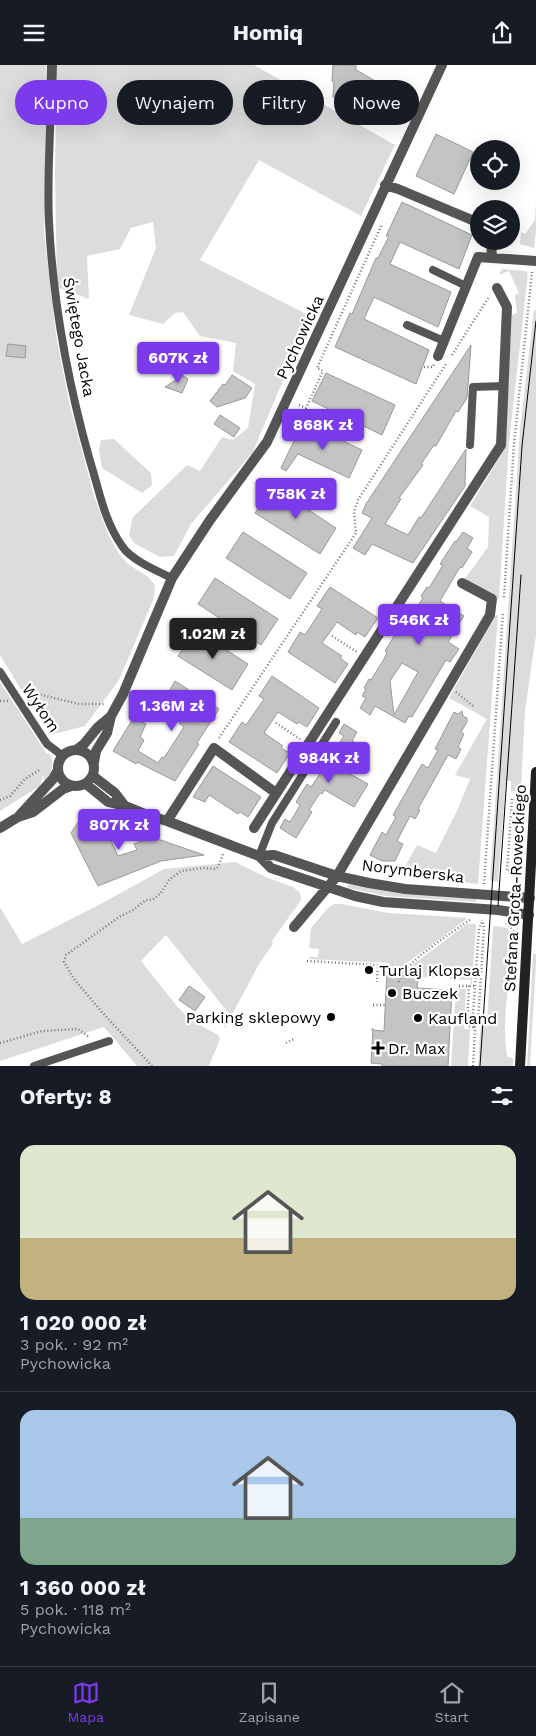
<!DOCTYPE html>
<html lang="pl">
<meta charset="utf-8">
<style>
:root{--surface:#171b24;--page:#242831;--text:#f1f3f6;--muted:#9ea1a6;--line:#363941;--accent:#7c3aed}
body{margin:0;font-family:"Work Sans",sans-serif;background:var(--page);color:var(--text);height:100vh;display:flex;flex-direction:column;font-size:19px;white-space:nowrap}
*{box-sizing:border-box;margin:0}
p{font-size:16px;color:var(--muted)}
.icon{flex:none;width:28px;height:28px;fill:none;stroke:currentColor;stroke-width:2;stroke-linecap:round;stroke-linejoin:round}
.map{position:relative;height:1001px;overflow:hidden}
.sheet{display:flex;flex-direction:column;background:var(--surface);flex:1}
.sheet>*{flex:none}
.top-card{position:absolute;left:15px;top:15px;width:506px;height:45px;display:flex;gap:10px}
.fabs{position:absolute;left:470px;top:75px;display:grid;gap:10px}
.fabs a{display:grid;place-items:center;width:50px;height:50px;border-radius:50%;background:var(--surface);box-shadow:0 5px 20px #0002;font-size:25px}
.price{position:absolute;translate:-50% -42px;padding:0 11px;border-radius:5px;background:var(--accent);color:#fff;font-size:16px;line-height:32px;filter:drop-shadow(0 1px 2px #0008)}
.price::after{content:'';position:absolute;left:50%;top:30px;width:15px;height:11px;margin-left:-8px;background:inherit;clip-path:polygon(0 0,100% 0,50% 100%)}
.price.on{background:#222;color:#fff}
ul{padding:0;list-style:none}
li{display:grid;align-content:center;gap:10px;height:265px;padding:0 20px}
li+li{border-top:1px solid var(--line)}
li span{display:grid;place-items:center;height:155px;border-radius:15px;color:#555}
li>.icon{margin-inline-start:auto}
span .icon{width:90px;height:90px;fill:#fffc;stroke-width:1}
li b{font-size:21px}
h2{display:flex;justify-content:space-between;align-items:center;height:60px;padding:0 20px;font-size:21px}
.chip{padding:0 18px;border-radius:22px;background:var(--surface);box-shadow:0 5px 20px #0002;font-size:18px;line-height:45px}
.chip.on{background:var(--accent);color:#fff}
header{display:flex;justify-content:space-between;align-items:center;height:65px;padding:0 20px;background:var(--surface);font-size:22px;font-weight:700}
.menu{display:flex;justify-content:space-around;align-items:center;height:70px;border-top:1px solid var(--line);background:var(--surface);font-size:14px;color:var(--muted)}
.menu a{display:grid;justify-items:center;gap:2px}
.menu .on{color:var(--accent)}
.map>svg:first-child{display:block}
</style>
<header><svg class="icon" aria-label="menu" viewBox="0 0 24 24"><path d="M4 6h16M4 12h16M4 18h16"/></svg>Homiq<svg class="icon" aria-label="share" viewBox="0 0 24 24"><path d="M12 15V3M7 8l5-5 5 5M5 13v7h14v-7"/></svg></header>
<div class="map">
<svg width="536" height="1001" viewBox="0 0 536 1001">
<rect width="100%" height="100%" fill="#fff"/>
<path fill="#dcdcdc" d="M0,0H46L45,42L47,74L44,167L56,270L69,337L94,431L108,469L119,489L129,500L147,511L155,520L154,533L119,615L85,661L54,669L28,636L0,590Z
M57,0H254L395,80L361,151L259,95L200,195L310,251L253,387L191,459L174,491L160,492L134,478L129,470L133,452L187,400L200,406L222,372L233,375L248,363L255,319L233,306L236,278L200,271L183,247L175,248L163,259L129,250L156,183L153,157L131,163L120,184L87,191L89,234L57,222L55,107Z
M536,137V167L534,183L520,179L521,167L525,169L535,155Z
M502,204L525,206L528,208L509,378L499,534L492,531V528L464,515L488,482L489,452L470,441L503,387L505,378L512,250L517,248L515,230L519,228L509,206L499,210Z
M534,245H536V570L525,646L517,800H512L516,727L511,726V716L506,715L498,817L490,816L520,364Z
M114,374L151,408L152,420L142,428L102,403L99,385L101,375Z
M498,550L478,819L401,809L417,780L436,788L456,748L470,714L455,710L487,654L449,633L495,551Z
M0,617L47,689L49,688C56,697 51,709 45,717L43,709L40,721L0,746Z
M235,797L268,813L293,822L300,828L301,835L272,876L273,879L259,899L225,963L224,962L230,950L166,870L141,896L176,940L189,954L218,970L220,974L209,1001H137L104,962L0,996V842L22,879L97,841L164,804Z
M349,819L397,828L476,833V837L386,831L348,823L347,821Z
M334,839H341L389,848L468,853L408,897L397,910L389,911V898L309,894V892H318L319,884L309,883L311,863L328,843Z
M467,859H476L472,919H471V915L450,914V903L441,902L440,913L418,912V908L407,907V911H403L411,901Z
M495,861L507,863L515,875C510,917 501,948 507,992L513,993V1001H478L481,957H487L493,863Z
M533,889H536V899L530,1001H527Z
M456,924H466L464,964H470L468,1001H451Z"/>
<path fill="#c4c4c4" stroke="#999" fill-rule="evenodd" d="M333,0H356V5L395,27L388,41L392,43L385,55L358,40L357,42L347,37L346,38L333,32L334,17L332,16Z
M436,69L473,87L454,129L416,111Z
M402,137L472,170L459,204L400,177L390,199L451,227L438,262L374,232L364,254L429,285L416,319L335,282L350,248L352,249L376,193H378L389,171H386Z
M8,279L26,281L25,293L6,291Z
M471,280L467,333L458,347L456,346L436,381L434,380L421,399L423,400L399,433L401,434L385,459L408,470L419,452L421,453L466,384L465,421L413,498L372,479L365,490L353,483L372,453L362,448L366,439Z
M326,308L395,340L382,370L312,336Z
M182,310L188,314L182,328L165,322L176,315L178,311Z
M232,310L252,323L245,333L217,342L210,336L223,319L225,320Z
M220,350L240,363L234,372L214,359Z
M303,357L362,385L349,413L298,389L286,406L281,403Z
M272,421L336,463L320,489L255,448Z
M243,467L307,508L290,534L226,493Z
M463,467L473,473L467,483L472,487L462,503L460,502L440,536L464,551L451,570L452,571L448,577L459,584L450,597L446,595L412,652L409,651L405,658L375,641L370,650L360,643L366,633L362,631L366,624L364,623L369,614L371,615L384,594L387,588L385,586L404,555L406,556L410,550L411,551L423,533L421,531L427,522L429,523L443,500L440,499L455,476L456,477ZM402,598L418,607L394,650L390,616Z
M215,513L278,554L261,580L198,539Z
M330,522L378,553L365,572L357,567L356,570L337,557L322,578L342,591L340,593L348,599L335,618L288,587L300,567L305,570L322,544L317,541Z
M195,565L248,599L232,625L178,591Z
M272,611L319,643L307,662L299,657L297,659L278,647L264,668L283,681L281,683L290,688L277,708L229,677L242,657L246,660L264,634L259,631Z
M175,616L206,636L207,635L219,644L197,678L199,679L175,716L137,697L136,699L113,686L134,652L146,659L140,672L144,675L138,686L158,698L162,692L164,693L184,662L179,658L180,657L159,643Z
M462,646L463,651L467,653V657L461,667L464,669L458,682L461,684L456,694L448,690L418,744L420,745L415,754L410,751L397,776L403,779L395,796H382L370,790L382,767L386,770L396,752L393,750L422,699L428,703L438,685L435,684L437,680L454,647L458,649Z
M344,659L357,667L352,676L354,677L338,702L368,719L354,742L325,725L322,729L320,728L309,745L312,747L296,773L280,763L285,754L290,757L295,749L300,740L296,737L307,719L311,722L322,706L317,703L328,685L333,688L344,671L339,668Z
M213,701L261,732L248,752L240,747L238,749L209,730L205,737L193,732Z
M86,745L100,751L118,791L137,785L134,779L152,772L204,790L161,796L98,821L71,768Z
M387,906L419,908L417,923L452,925L448,1001H382V999L371,998L373,965L384,966Z
M189,921L205,932L195,946L179,935Z"/>
<g fill="none" stroke-linecap="round" stroke-linejoin="round">
<path stroke="#777" stroke-width="2.5" stroke-dasharray="1 2.5" stroke-linecap="butt" d="M398,41L410,47
M452,290L489,232
M424,302H433L434,299
M299,340L306,343L323,306L317,303L382,159
M504,532L514,379L532,207
M332,571L357,587
M456,627L473,641
M28,632L34,628L79,639H105
M0,636H8
M276,658L300,674
M219,673L356,468L354,447L358,435L446,299
M512,734L507,806H519
M0,735L10,731L25,714L41,704
M484,819L503,548
M506,858L511,862L515,869
M307,896L378,900L377,917
M399,917C402,898 455,866 471,854
M459,921H475
M469,921L467,961L474,962
M373,940H386
M474,962L478,957L484,863L482,855
M372,964L374,966
M0,978L42,966L78,964L89,972
M286,978L294,974
M152,1001L101,946L74,914L64,897L66,890L119,852L133,845L146,835H152L161,828L169,815L181,806L203,803L216,804L218,802L223,789
M473,1001L475,966L473,949L479,864L482,857"/>
<path stroke="#555" stroke-width="8" d="M51,36C50,76 47,117 49,157C53,239 68,318 90,396C99,424 104,456 122,481C131,495 157,506 172,513
M433,205L466,221
M407,260L444,276
M470,380L473,322L504,321
M0,607L47,679L63,691
M259,791L272,758L336,657
M34,1001L109,976"/>
<path stroke="#555" stroke-width="10" d="M51,36L52,0
M385,120L398,124L479,158
M491,176L492,192
M438,291L478,192L536,196
M58 703a18 18 0 1 1 36 0a18 18 0 1 1-36 0Z
M76,685L84,679L98,662L111,651L123,629L172,513L210,455L267,377L442,0
M94,697L96,686L107,668L111,651
M93,711L115,728L125,741
M86,719L108,737L125,741L147,750L167,756L259,791L274,790L337,811L369,818L405,824L530,833
M19,751L53,714L58,705
M167,756L214,683L276,728
M0,763L18,752L33,747L63,724L71,721
M254,763L501,380L507,242L497,223
M259,791L271,803L355,831L383,837L498,845L529,850
M294,862L337,811L490,550L492,534L462,518"/>
<path stroke="#222" stroke-width="10" d="M520,1001L536,707"/>
<path stroke="#000" stroke-width="1" d="M498,841L521,510
M480,1001L522,381L536,256"/>
</g>
<g fill="#000" stroke="#fff" stroke-width="2">
<circle cx="369" cy="905" r="5"/>
<circle cx="392" cy="928" r="5"/>
<circle cx="331" cy="952" r="5"/>
<circle cx="418" cy="953" r="5"/>
<path d="M375.5 975.5h5v5h5v5h-5v5h-5v-5h-5v-5h5z"/>
</g>
<g text-anchor="middle" dominant-baseline="central" stroke-width="4.5" stroke-linejoin="round" paint-order="stroke">
<g font-size="16" fill="#000" stroke="#fff">
<text transform="translate(79 272) rotate(80)">Świętego Jacka</text>
<text transform="translate(300 272) rotate(-65)">Pychowicka</text>
<text transform="translate(41 643) rotate(56)">Wyłom</text>
<text transform="translate(413 806) rotate(7)">Norymberska</text>
<text transform="translate(515 823) rotate(-87)">Stefana Grota-Roweckiego</text>
</g>
<g font-size="16" fill="#000" stroke="#fff" text-anchor="start">
<text x="379" y="905">Turlaj Klopsa</text>
<text x="402" y="928">Buczek</text>
<text x="321" y="952" text-anchor="end">Parking sklepowy</text>
<text x="428" y="953">Kaufland</text>
<text x="388" y="983">Dr. Max</text>
</g>
</g>
</svg>
<div class="fabs">
<a><svg class="icon" aria-label="locate" viewBox="0 0 24 24"><circle cx="12" cy="12" r="6"/><path d="M12 2v4M12 18v4M2 12h4M18 12h4"/></svg></a>
<a><svg class="icon" aria-label="layers" viewBox="0 0 24 24"><path d="M12 4l9 5-9 5-9-5zM3 14l9 5 9-5"/></svg></a>
</div>
<b class="price" style="left:178px;top:319px">607K zł</b>
<b class="price" style="left:323px;top:386px">868K zł</b>
<b class="price" style="left:296px;top:455px">758K zł</b>
<b class="price" style="left:419px;top:581px">546K zł</b>
<b class="price on" style="left:213px;top:595px">1.02M zł</b>
<b class="price" style="left:172px;top:667px">1.36M zł</b>
<b class="price" style="left:329px;top:719px">984K zł</b>
<b class="price" style="left:119px;top:786px">807K zł</b>
<div class="top-card">
<a class="chip on">Kupno</a>
<a class="chip">Wynajem</a>
<a class="chip">Filtry</a>
<a class="chip">Nowe</a>
</div>
</div>
<section class="sheet">
<h2>Oferty: 8<svg class="icon" aria-label="filters" viewBox="0 0 24 24"><path d="M4 7h16M4 17h16"/><circle cx="9" cy="7" r="2"/><circle cx="15" cy="17" r="2"/></svg></h2>
<ul>
<li><span style="background:linear-gradient(#dfe7d0 60%,#c2b280 0)"><svg class="icon" aria-label="home" viewBox="0 0 24 24"><path d="M3 11l9-7 9 7M6 9v11h12V9"/></svg></span><div><b>1 020 000 zł</b><p>3 pok. · 92 m²</p><p>Pychowicka</p></div></li>
<li><span style="background:linear-gradient(#a9c7e8 70%,#7fa58c 0)"><svg class="icon" aria-label="home" viewBox="0 0 24 24"><path d="M3 11l9-7 9 7M6 9v11h12V9"/></svg></span><div><b>1 360 000 zł</b><p>5 pok. · 118 m²</p><p>Pychowicka</p></div></li>
</ul>
</section>
<nav class="menu">
<a class="on"><svg class="icon" aria-label="map" viewBox="0 0 24 24"><path d="M3 6l6-2 6 2 6-2v14l-6 2-6-2-6 2zM9 4v14M15 6v14"/></svg>Mapa</a>
<a><svg class="icon" aria-label="saved" viewBox="0 0 24 24"><path d="M7 4h10v16l-5-4-5 4z"/></svg>Zapisane</a>
<a><svg class="icon" aria-label="home" viewBox="0 0 24 24"><path d="M3 11l9-7 9 7M6 9v11h12V9"/></svg>Start</a>
</nav>
